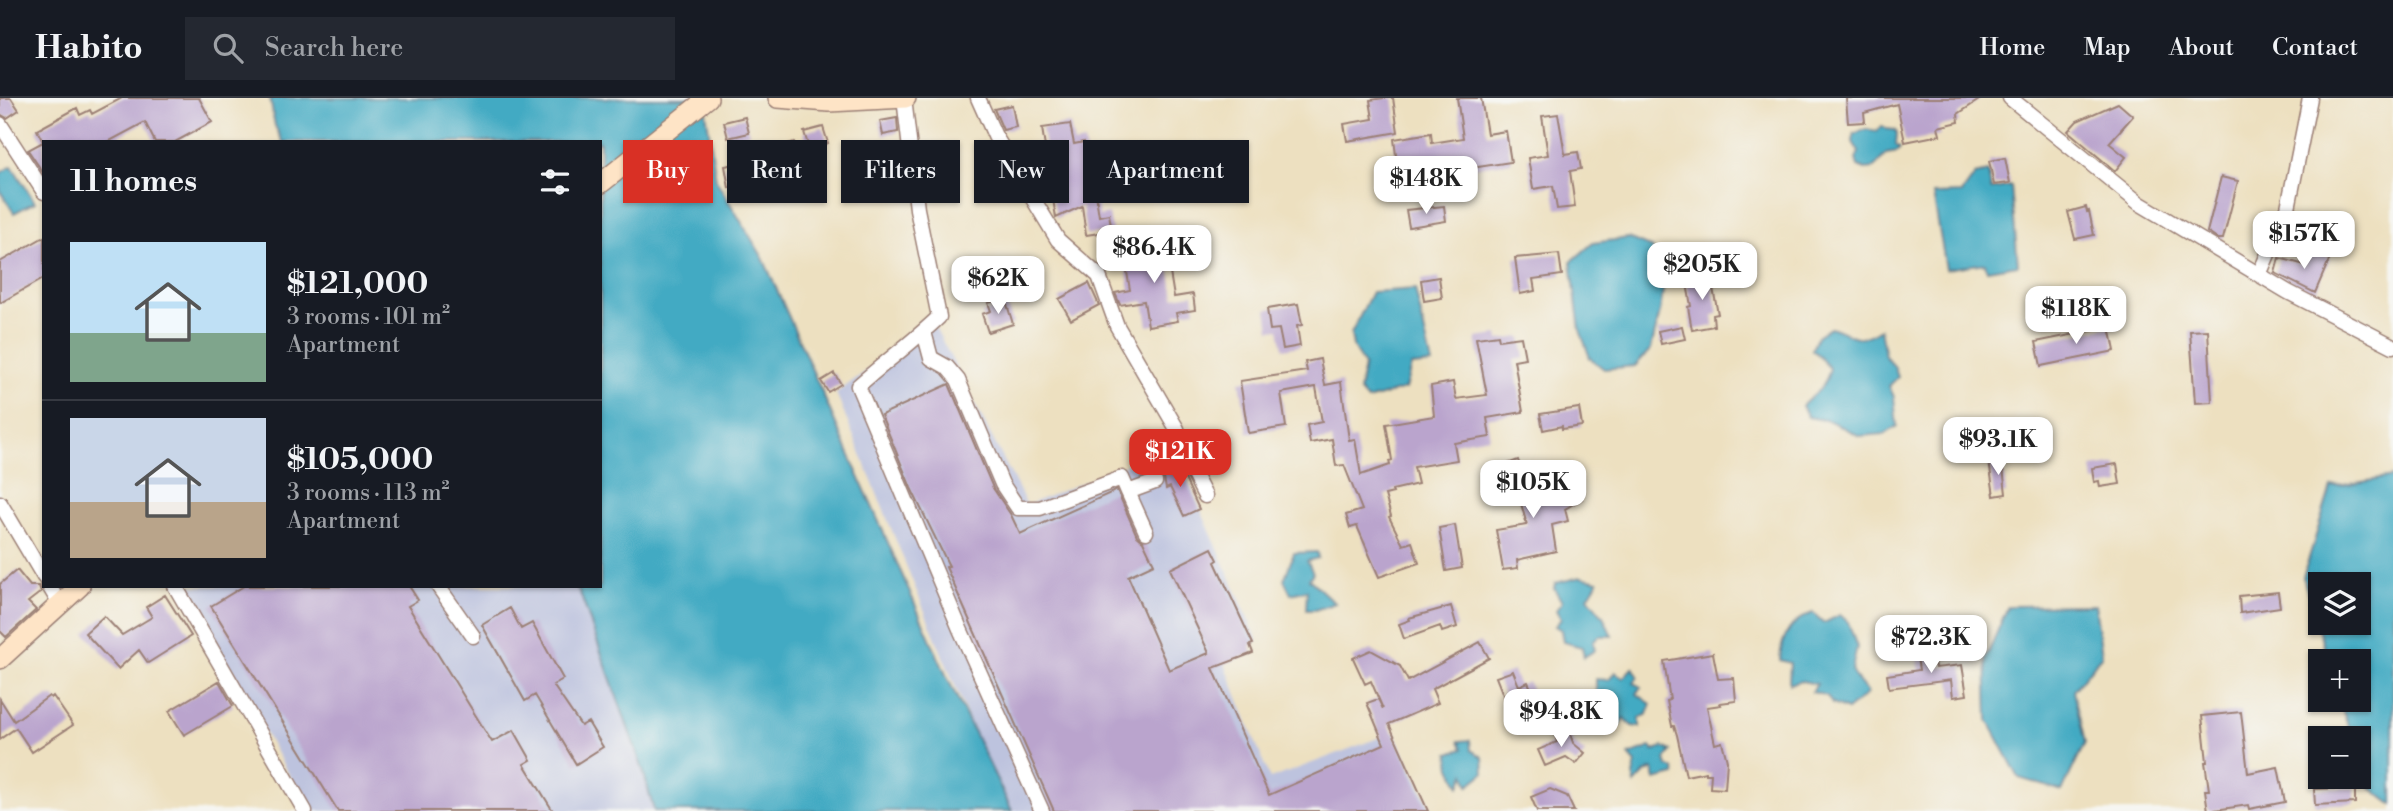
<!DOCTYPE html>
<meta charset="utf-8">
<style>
:root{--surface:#171b24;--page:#242831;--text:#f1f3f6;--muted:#9ea1a6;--line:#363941;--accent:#d93025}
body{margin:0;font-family:"Libre Bodoni",serif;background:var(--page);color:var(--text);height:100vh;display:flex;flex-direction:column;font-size:26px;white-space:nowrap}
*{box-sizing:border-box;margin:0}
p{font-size:23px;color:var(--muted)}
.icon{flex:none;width:38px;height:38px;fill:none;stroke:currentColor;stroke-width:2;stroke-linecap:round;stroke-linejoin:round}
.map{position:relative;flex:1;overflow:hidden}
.details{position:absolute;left:42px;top:42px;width:560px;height:448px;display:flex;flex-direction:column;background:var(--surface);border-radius:0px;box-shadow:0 2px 5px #0004}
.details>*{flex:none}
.hud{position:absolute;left:623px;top:42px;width:665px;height:63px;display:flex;gap:14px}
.fabs{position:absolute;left:2308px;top:474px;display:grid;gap:14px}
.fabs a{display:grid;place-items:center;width:63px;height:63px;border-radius:0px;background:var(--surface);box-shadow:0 2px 5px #0004;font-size:35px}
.price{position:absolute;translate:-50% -60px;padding:0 16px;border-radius:14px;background:#fff;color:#222;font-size:23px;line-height:46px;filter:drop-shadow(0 2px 4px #0008)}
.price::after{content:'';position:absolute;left:50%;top:42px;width:21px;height:16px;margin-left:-10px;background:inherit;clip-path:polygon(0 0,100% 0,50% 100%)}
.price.current{background:var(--accent);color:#fff}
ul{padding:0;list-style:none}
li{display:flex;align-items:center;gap:21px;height:175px;padding:0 28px}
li+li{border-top:2px solid var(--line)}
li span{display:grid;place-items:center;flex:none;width:196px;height:140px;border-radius:0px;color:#555}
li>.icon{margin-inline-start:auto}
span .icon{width:84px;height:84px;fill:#fffc;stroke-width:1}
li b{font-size:30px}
h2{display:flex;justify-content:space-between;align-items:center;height:84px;padding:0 28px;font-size:30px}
.tag{padding:0 24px;border-radius:0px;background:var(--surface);box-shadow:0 2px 5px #0004;font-size:24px;line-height:63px}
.tag.current{background:var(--accent);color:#fff}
header{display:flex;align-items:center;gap:42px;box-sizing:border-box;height:98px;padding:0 35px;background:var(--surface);border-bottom:2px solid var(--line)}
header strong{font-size:33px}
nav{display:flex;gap:38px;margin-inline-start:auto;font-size:24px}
.search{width:490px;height:63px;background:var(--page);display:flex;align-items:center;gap:18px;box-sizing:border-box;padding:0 24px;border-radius:0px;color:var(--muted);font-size:26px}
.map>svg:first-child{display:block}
</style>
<header>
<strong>Habito</strong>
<div class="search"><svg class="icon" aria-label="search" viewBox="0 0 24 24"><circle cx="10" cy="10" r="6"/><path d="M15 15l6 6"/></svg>Search here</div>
<nav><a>Home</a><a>Map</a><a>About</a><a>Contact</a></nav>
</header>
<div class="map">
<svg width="2393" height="713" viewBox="0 0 2393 713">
<rect width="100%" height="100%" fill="#f6f6f2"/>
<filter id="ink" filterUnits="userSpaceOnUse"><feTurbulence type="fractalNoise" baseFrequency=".0143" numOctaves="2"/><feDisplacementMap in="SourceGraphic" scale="14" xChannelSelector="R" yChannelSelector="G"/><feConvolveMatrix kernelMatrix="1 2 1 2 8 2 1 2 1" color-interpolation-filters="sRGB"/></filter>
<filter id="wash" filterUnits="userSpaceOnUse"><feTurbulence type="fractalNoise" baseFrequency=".00686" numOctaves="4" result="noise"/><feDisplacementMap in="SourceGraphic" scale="28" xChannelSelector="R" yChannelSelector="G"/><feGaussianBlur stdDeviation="1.57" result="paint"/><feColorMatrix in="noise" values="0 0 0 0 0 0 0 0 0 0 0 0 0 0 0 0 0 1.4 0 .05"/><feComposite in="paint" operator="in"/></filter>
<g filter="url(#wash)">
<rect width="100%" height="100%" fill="#ede0c0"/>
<path fill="#bdc3de" d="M933,225L1027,407L1173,348L1258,543L1223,561L1270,681L1394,634L1432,713H1006L836,295Z
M180,488H576L580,495L643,672L654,713H310Z"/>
<path fill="#43aac3" stroke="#466477" stroke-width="2" fill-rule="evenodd" d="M270,0H704L716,82L763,160L947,579L1012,713H654L643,672L580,495L576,488H600V44H283L275,28Z
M1881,28L1886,31L1895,32L1897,36L1896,47L1900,50L1898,54L1886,56L1874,70L1865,71L1858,68L1856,61L1859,54L1853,44L1854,36L1866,31L1877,33Z
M12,68L35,104L14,115L0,93V75Z
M1988,74L1991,91L2011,88L2018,167L1987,172L1985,165L1946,171L1933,96L1962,95L1975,77Z
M1628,140L1652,150L1665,178L1660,214L1651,251L1635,268L1604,271L1590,260L1580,232L1571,164L1593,145Z
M1415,191L1432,266L1411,268L1405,291L1367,302L1359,293L1364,268L1353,249L1351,236L1372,194Z
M1830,229C1853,236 1857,247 1880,231L1885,258L1894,268L1898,279L1889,288L1894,299L1897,328L1884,336L1860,338L1830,323L1808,319L1802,308C1815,295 1826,289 1830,270C1822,264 1820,257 1812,252L1817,238Z
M2393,379V707C2361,684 2359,680 2359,640H2352L2339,602H2359V564L2328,563L2303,479L2331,389ZM2320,486H2359V525H2320Z
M1317,454L1318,460L1307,463L1313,475L1309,481L1335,505L1315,512H1306L1307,492L1291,496L1284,482L1294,455Z
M1581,479L1598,483L1588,499L1603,518L1612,538H1599L1593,543L1595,552L1584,559L1582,549L1563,544L1561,532L1555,528L1561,521L1556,512L1562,504L1554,490L1555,485Z
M2095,507L2102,557L2073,593L2085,645L2062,693L2019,680L1988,622L1986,560L2008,508Z
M1813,515L1824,525L1840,517L1848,524L1857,549L1852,571L1854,578L1868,595L1847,612L1832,606L1827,598L1812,594L1817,586L1802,583L1789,586L1790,565L1780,562C1781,539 1791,522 1813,515Z
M1633,569L1638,578L1634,585L1641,589L1637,596L1651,606L1648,616L1640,620V629L1632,628L1624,620L1621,627L1617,628L1611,620L1602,627L1610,616L1607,611H1597L1606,604L1603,594L1596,600V581L1609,582L1615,574L1623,580Z
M1470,642L1471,652L1483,659L1484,675L1469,687L1465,676L1460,688L1451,670L1449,655L1463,651L1459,643Z
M1651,649L1654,653L1663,649L1671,653L1665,662L1667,668L1674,671L1675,677L1655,682L1653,671L1646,674L1635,686L1633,677L1636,665L1629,657Z"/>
<g id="blocks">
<path fill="#baa4cd" d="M0,0H11L19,12L7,20L0,16Z
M122,0H199L212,24L175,44H155L145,24L108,44H44V76L28,52L43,44L37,32L77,10L80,17L90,12L92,16Z
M1384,0H1393L1398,34L1347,43L1344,26L1373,21L1370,2Z
M1457,0H1481L1487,36L1506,33L1511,64L1399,81L1394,41L1431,35L1432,45L1463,40Z
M1846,0H1982L1958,16L1959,24L1938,29L1940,37L1905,44L1897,6L1864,15L1865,24L1848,25Z
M2118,5L2133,18L2109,45L2126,59L2115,73L2068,33L2077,23Z
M1012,7L1016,29L1003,32L994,11Z
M1558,16L1565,56L1578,54L1581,71L1570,73L1575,109L1557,111L1553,88L1533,91L1528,60L1548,57L1542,18Z
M745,19L749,35L728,40L724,24Z
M897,20L898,34L883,37L880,23Z
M1070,26L1074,46L1084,44L1088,64L1103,62L1108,90L1095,92L1099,118L1109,116L1112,133L1086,137L1082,108L1056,120L1042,30Z
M823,29L828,45L809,50L804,34Z
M794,44L800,61L746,79L748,87L729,90L725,68L753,62L752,58Z
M2005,60L2010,85L1994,87L1989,63Z
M2221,79L2238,83L2223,141H2217L2207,134Z
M1444,108L1446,123L1409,129L1406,112Z
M2086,109L2087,114L2089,113L2094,137L2075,141L2068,114Z
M1164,138L1174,199L1193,196L1195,212L1176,215L1178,223L1148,228L1144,203L1120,207L1115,195L1130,192L1124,156L1149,152L1148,141Z
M44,139V180L0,205V164Z
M2311,152L2330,160L2315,195L2275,175L2279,160L2305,167Z
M1559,156L1562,177L1533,181L1535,193L1520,196L1515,160Z
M1710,175L1718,216L1713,217L1714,228L1692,232L1688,209L1691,208L1686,180Z
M1439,179L1442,200L1424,203L1421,182Z
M1089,185L1099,207L1071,222L1059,201Z
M1005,200L1013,226L988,234L982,216L991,213L988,205Z
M1298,206L1302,227L1297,228L1300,248L1283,251L1279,231L1270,232L1267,211Z
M1682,228L1685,241L1661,246L1658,233Z
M2110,229L2115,253L2041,268L2036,244Z
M2208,232L2212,304L2195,305L2190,233Z
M1498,237L1499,242L1521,239L1525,260L1514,262L1523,314L1487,320L1490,339L1454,345L1457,362L1414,369L1418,386L1392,392L1393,395L1385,397L1391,418L1389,419L1403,447L1412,444L1419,465L1379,479L1357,428L1350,430L1346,417L1362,412L1344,367L1336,368L1332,341L1310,345L1307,327L1322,324L1316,289L1281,295L1286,329L1248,335L1240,283L1307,273L1305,264L1320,261L1325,287L1341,284L1349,342L1355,341L1361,377L1390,367L1389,363L1392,362L1386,326L1434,318L1431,288L1453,284L1456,301L1487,297L1476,240Z
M834,275L841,286L828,294L821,283Z
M949,286L993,390L1011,417L1020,436L1117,392L1137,438L1143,443L1154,466L1128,478L1169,572L1209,555L1170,471L1212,450L1218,462L1215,464L1253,546L1250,547L1253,555L1213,570L1269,697L1384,646L1367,605L1378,601L1383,611L1371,583L1365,586L1353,560L1371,552L1400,568L1408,583L1480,544L1489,560L1432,591L1438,605L1389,626L1428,713H1054L946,469L949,468L911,390L881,317Z
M1579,310L1582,328L1562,331V328L1543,332L1540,316Z
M2002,361L2006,396L1994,398L1989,363Z
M1518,362L1532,399L1560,391L1561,395L1575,388L1582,401L1565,411L1568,423L1552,427L1556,453L1517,462L1518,470L1503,472L1496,432L1527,427L1515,384L1509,386L1502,368Z
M1178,366L1199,411L1184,418L1170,389L1166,391L1164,380L1159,374Z
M2117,366L2120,386L2100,389L2099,383L2094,384L2092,370Z
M1455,427L1462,470L1446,473L1439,430Z
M17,472L30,488H39L41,494L28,504L36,512L6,539L0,533V486Z
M244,488H409L418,502L408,508L492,644L514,632L531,662L524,666L553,713H338L211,508Z
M2278,494L2280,509L2240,515L2239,498Z
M165,497L191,538L148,565L139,552L118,571L85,535L104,518L122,537L152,519L146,509Z
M1451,508L1457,529L1442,534L1440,528L1404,541L1399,526L1410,522L1409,520Z
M510,510L521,531L532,525L563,581L553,587L581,628L588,624L603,649L576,666L535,597L525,603L482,527Z
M1932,551L1935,570L1962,567L1967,597L1953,599L1951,582L1889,590L1887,577L1919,572L1916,553Z
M1713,555L1718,581L1734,580L1736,603L1720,605L1721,607L1707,609L1715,646L1722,644L1727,663L1725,691L1710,690L1711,676H1706V674L1686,678L1677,637L1674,628H1672L1667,603L1670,602L1664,563Z
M1513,573L1519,588L1528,584L1534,597L1521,602L1531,627L1517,632L1496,579Z
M219,583L233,608L184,637L169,613Z
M49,598L51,600L53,598L73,627L32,654L16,630L0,641V601L14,623Z
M2241,614L2248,675L2278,669L2285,704L2249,711L2248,707L2208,713L2205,692H2209L2205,664H2207L2202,618Z
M1568,628L1573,645L1585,655L1576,666L1566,659L1545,668L1538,652L1557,644L1554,632Z
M2355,690V705L2315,707L2314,691Z
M1550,691L1567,698L1574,713H1537L1531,699Z"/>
</g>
</g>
<g filter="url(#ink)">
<use href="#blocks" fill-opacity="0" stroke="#9c8076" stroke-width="2"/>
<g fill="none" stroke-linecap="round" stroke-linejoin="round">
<defs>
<path id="street" d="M904,0L917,111L939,219C913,244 885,264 858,288L960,531L1042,713
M978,0L995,38L1058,142L1099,178L1117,228L1177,331L1188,365L1205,398
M2010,0L2139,105L2288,194L2393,248
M0,26L44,94
M2259,177L2288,110L2310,0
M924,234L931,260L947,269L958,282L1002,386L1018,410H1040L1122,380L1128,394L1155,384
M1128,394L1146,434
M0,405L44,479
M49,488L61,508
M175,488L305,713
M438,488L473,538"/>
<path id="secondary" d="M778,0L829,4L906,0
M600,86L708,0
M0,561L80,488"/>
</defs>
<use href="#street" stroke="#9c8076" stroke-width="17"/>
<use href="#secondary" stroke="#9c8076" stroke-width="22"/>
<use href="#street" stroke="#fff" stroke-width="14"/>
<use href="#secondary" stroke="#fee4c6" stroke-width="19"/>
</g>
</g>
</svg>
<div class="fabs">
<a><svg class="icon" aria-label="layers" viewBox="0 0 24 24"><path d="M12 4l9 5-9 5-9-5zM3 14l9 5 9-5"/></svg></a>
<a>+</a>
<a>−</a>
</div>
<b class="price" style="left:1426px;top:118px">$148K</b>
<b class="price" style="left:2304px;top:173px">$157K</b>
<b class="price" style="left:1154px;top:187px">$86.4K</b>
<b class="price" style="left:1702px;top:204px">$205K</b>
<b class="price" style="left:998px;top:218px">$62K</b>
<b class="price" style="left:2076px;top:248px">$118K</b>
<b class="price" style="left:1998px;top:379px">$93.1K</b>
<b class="price current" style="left:1180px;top:391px">$121K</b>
<b class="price" style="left:1533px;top:422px">$105K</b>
<b class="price" style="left:1931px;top:577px">$72.3K</b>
<b class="price" style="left:1561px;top:651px">$94.8K</b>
<div class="hud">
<a class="tag current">Buy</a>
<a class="tag">Rent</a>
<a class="tag">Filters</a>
<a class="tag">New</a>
<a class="tag">Apartment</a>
</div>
<section class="details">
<h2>11 homes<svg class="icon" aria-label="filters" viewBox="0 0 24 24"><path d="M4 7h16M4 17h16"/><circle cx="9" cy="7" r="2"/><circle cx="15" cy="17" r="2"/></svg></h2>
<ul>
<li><span style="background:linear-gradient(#bfe0f5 65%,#7fa58c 0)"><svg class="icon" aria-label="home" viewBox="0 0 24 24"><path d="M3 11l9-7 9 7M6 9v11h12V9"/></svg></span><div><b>$121,000</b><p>3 rooms · 101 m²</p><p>Apartment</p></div></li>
<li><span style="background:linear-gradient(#c9d6e8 60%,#b9a48a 0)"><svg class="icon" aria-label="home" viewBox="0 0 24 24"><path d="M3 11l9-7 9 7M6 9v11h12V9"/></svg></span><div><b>$105,000</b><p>3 rooms · 113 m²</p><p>Apartment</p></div></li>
</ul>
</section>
</div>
